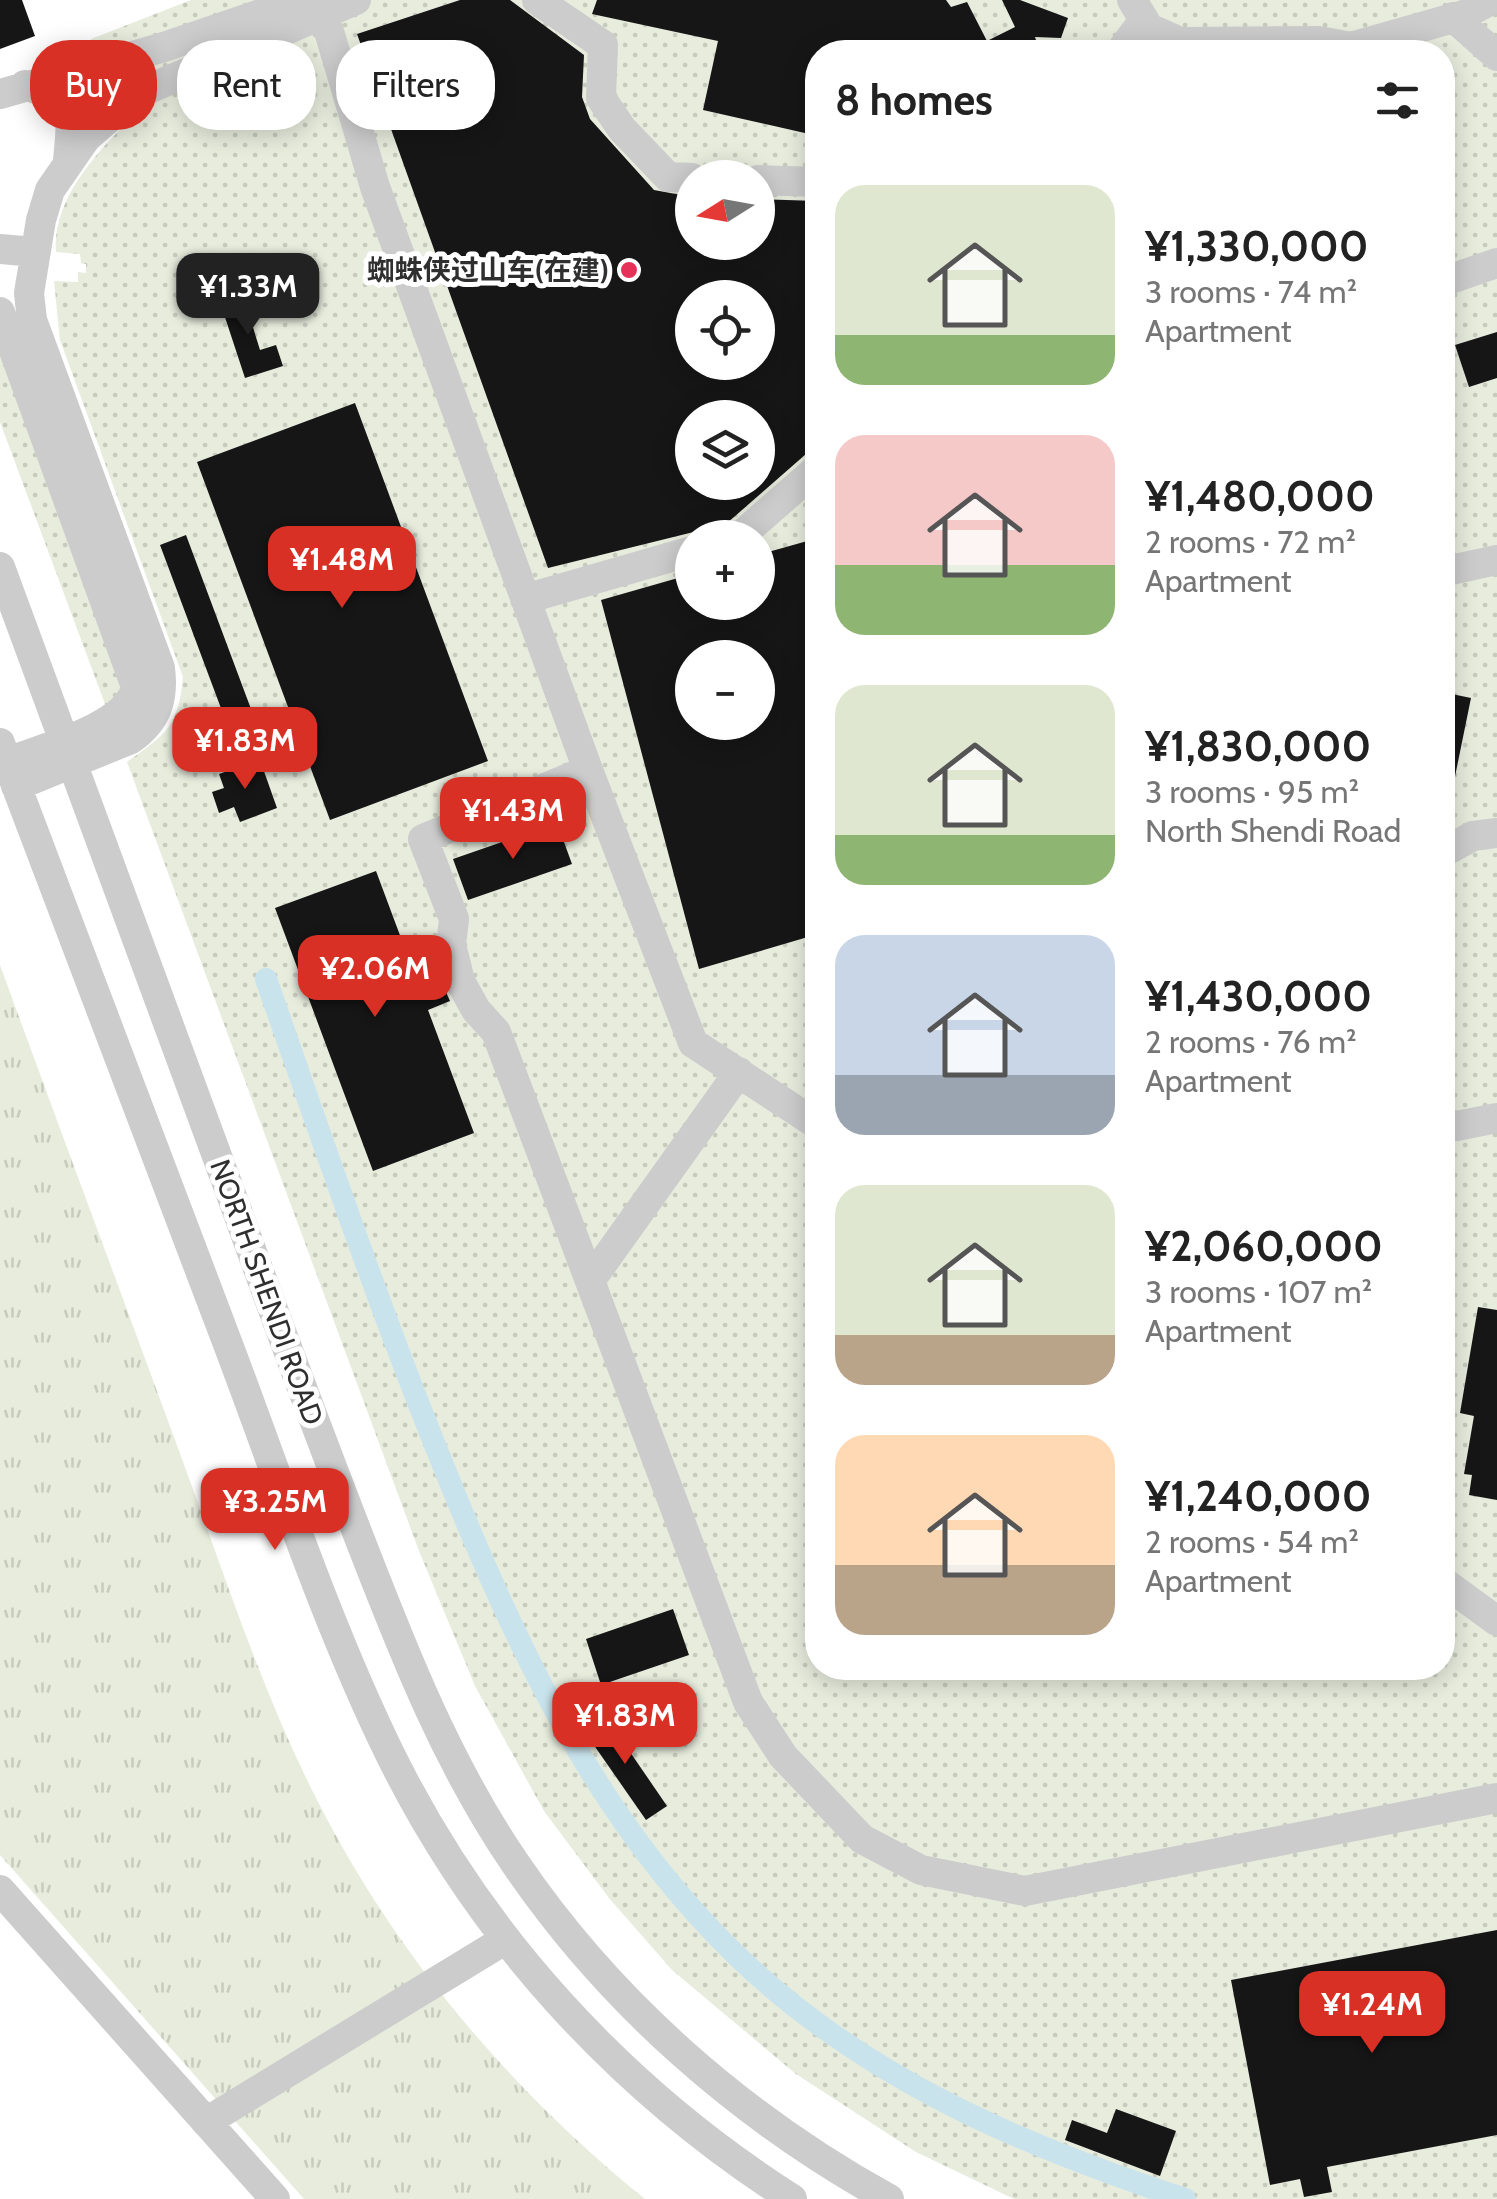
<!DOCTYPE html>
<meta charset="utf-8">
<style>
:root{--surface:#fff;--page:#f6f6f6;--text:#222;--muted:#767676;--accent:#d93025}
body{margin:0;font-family:Cabin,"Noto Sans SC",sans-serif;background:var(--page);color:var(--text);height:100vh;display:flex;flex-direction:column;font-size:38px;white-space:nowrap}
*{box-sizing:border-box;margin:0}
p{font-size:32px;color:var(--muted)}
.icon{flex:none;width:55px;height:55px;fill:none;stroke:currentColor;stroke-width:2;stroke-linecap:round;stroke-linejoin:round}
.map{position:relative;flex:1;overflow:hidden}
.sheet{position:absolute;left:805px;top:40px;width:650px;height:1640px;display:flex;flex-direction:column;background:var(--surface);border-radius:40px;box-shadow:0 5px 25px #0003}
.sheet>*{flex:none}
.top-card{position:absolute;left:30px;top:40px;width:625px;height:90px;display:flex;gap:20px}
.needle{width:65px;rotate:259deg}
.tools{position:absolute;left:675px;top:160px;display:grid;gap:20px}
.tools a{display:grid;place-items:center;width:100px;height:100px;border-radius:50%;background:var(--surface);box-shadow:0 5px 25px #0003;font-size:50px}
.price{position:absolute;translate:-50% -85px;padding:0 22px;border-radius:20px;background:var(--accent);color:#fff;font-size:32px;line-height:65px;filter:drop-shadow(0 2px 5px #0008)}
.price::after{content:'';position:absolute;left:50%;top:60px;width:30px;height:22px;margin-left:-15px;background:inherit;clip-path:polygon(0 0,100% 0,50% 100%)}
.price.selected{background:#222;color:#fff}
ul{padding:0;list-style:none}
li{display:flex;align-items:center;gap:30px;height:250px;padding:0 30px}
li span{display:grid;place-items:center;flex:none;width:280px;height:200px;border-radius:30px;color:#555}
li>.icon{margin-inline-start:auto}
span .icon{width:120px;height:120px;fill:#fffc;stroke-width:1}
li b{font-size:42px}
h2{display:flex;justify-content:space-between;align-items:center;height:120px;padding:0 30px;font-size:42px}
.chip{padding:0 35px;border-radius:40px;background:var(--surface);box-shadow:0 5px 25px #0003;font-size:35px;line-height:90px}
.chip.selected{background:var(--accent);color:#fff}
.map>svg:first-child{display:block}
</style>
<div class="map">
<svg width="1497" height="2199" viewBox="0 0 1497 2199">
<defs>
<pattern id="grass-tufts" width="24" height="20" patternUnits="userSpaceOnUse" patternTransform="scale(2.5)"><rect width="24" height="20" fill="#e7ecdd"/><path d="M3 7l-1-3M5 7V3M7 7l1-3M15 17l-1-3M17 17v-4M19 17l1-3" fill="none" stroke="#c6cbbe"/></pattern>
<pattern id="park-dots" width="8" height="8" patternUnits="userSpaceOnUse" patternTransform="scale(2.5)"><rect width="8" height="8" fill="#e7ecdd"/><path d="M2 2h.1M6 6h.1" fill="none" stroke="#c6cbbe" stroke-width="1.8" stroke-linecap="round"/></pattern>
</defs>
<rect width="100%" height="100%" fill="#fff"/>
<path fill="url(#grass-tufts)" d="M0,965C58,1124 117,1282 175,1440C219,1558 257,1680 313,1792C392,1951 508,2088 645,2199H304L0,1855Z"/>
<path fill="url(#park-dots)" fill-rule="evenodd" d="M191,0H1497V2199H1014L916,2152L796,2074L672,1970L609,1898L544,1811L475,1686L419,1551L127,762C166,734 178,728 183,677L60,340L54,281L78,282V272L86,273V264L81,263L80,254L56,252C52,201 94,156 127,122L94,102L91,83L104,80L91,39ZM818,52H1442V1668H818ZM692,178H758V242H692ZM692,298H758V362H692ZM692,418H758V482H692ZM692,538H758V602H692ZM692,658H758V722H692Z
M0,342L125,683L108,712L0,422Z"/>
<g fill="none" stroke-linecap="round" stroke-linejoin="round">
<path stroke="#c9e3ec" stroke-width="22" d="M266,979C323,1142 378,1305 443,1465C515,1644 595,1818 735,1954C860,2076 1022,2146 1185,2199"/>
</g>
<path fill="#161616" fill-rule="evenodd" d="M0,0H22L35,36L0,49Z
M460,0H510L584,55L582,97L590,119L654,190L692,197V242H758V199L818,201V450L806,454L726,524L548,568L357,34ZM692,298H758V362H692ZM692,418H758V482H692Z
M597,0H946L951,7L967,2L987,41L1015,27L1002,0H1020L1068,18L1061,38L1035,37L1040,52H818V136L703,110L718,41L592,14Z
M242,292L260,350L276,345L283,366L245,378L219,299Z
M1497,332V378L1469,387L1455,345Z
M355,403L488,761L330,820L197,462Z
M186,535L251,709L225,719L160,545Z
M818,538V934L699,969L601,600L692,574V602H758V555ZM692,658H758V722H692Z
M1442,692L1471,698L1450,801H1442Z
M260,760L277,808L240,822L234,807L219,813L212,792L224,788L219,774Z
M557,823L572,864L468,900L453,859Z
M376,871L420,989L441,981L450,1001L428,1010L474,1133L373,1171L275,908Z
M1478,1307L1497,1310V1500L1469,1495L1472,1475L1464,1474L1474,1416L1460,1413Z
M673,1609L689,1655L601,1685L586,1639Z
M604,1714L667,1806L646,1820L582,1728Z
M1497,1930V2135L1327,2167L1332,2192L1304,2197L1300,2179L1270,2185L1231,1980Z
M1116,2109L1176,2131L1160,2176L1065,2140L1072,2120L1107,2133Z"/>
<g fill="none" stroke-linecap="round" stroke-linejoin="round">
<path stroke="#ccc" stroke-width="30" d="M537,0L603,45L601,98L622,129L668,177L692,178
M1132,0L1149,28L1180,42L1319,41L1351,47L1464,15L1491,0
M323,11L375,187L588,770L693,1043L818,1125
M1453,17L1497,56
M1120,52L1144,20
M25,85C75,102 73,110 68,160
M0,94L164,47L281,7L303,5L323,11
M758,180L818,182
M0,249L34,252
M1442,282L1497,263
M0,312L136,687C128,727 43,748 7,762
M738,538L818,468
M0,567C78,780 158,992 235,1205C276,1319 318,1432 362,1545C405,1656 448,1765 515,1863C610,2003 742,2118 889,2199
M1442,572L1497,560
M525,599L692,551
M0,743C75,942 151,1140 226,1339C278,1476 324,1618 388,1750C478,1935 620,2089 792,2199
M588,770L423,839L454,919L451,945L460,981L476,1010L496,1032L590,1281L739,1072
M16,786L131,739C157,720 164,700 160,668L32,320L29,293L41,220L50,190L86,138L137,94L356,0
M1442,853L1473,836L1497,833
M1442,1122L1457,1126L1497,1118
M590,1281L748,1702L783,1756L862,1839L921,1870L1025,1891L1497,1798
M1442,1581L1497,1621
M0,1890L275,2199
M206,2122L506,1939"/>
</g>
<circle fill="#e63158" stroke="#fff" stroke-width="4" cx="629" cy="270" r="10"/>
<g text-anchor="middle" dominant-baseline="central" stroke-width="10" stroke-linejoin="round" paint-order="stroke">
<g font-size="28" font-weight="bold" fill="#2f2f2f" stroke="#fff" text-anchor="end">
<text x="609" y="270">蜘蛛侠过山车(在建)</text>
</g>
<g font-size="28" fill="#2f2f2f" stroke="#fff">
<text transform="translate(267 1292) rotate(70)">NORTH SHENDI ROAD</text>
</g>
</g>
</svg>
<div class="tools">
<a><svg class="needle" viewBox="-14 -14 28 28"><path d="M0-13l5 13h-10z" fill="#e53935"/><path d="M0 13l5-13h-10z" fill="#767676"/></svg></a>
<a><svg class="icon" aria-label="locate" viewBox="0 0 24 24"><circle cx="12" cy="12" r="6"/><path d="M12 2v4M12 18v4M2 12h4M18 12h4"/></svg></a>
<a><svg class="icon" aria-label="layers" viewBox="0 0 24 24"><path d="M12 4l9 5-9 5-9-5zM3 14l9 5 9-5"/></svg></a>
<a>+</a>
<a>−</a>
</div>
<b class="price selected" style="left:248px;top:338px">¥1.33M</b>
<b class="price" style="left:342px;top:611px">¥1.48M</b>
<b class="price" style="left:245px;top:792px">¥1.83M</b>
<b class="price" style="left:513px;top:862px">¥1.43M</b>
<b class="price" style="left:375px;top:1020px">¥2.06M</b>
<b class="price" style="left:275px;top:1553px">¥3.25M</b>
<b class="price" style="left:625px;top:1767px">¥1.83M</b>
<b class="price" style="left:1372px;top:2056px">¥1.24M</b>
<div class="top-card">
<a class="chip selected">Buy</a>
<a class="chip">Rent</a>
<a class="chip">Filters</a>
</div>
<section class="sheet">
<h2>8 homes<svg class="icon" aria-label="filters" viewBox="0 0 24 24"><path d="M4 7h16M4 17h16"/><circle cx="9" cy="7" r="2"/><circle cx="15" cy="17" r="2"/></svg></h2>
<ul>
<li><span style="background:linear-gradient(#dfe7d0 75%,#8fb573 0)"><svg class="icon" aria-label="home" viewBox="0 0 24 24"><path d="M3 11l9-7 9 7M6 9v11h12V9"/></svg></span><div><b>¥1,330,000</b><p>3 rooms · 74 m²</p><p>Apartment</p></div></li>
<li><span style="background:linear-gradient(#f6c9c9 65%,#8fb573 0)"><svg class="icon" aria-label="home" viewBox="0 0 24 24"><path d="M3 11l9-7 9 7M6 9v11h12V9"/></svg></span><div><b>¥1,480,000</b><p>2 rooms · 72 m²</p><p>Apartment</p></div></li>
<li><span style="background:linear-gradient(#dfe7d0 75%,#8fb573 0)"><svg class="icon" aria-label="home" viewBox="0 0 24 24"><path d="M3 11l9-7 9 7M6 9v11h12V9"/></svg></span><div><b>¥1,830,000</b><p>3 rooms · 95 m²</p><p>North Shendi Road</p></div></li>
<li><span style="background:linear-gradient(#c9d6e8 70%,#9aa5b1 0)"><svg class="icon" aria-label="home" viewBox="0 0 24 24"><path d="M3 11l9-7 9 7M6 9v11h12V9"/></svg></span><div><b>¥1,430,000</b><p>2 rooms · 76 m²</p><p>Apartment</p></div></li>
<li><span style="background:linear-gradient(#dfe7d0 75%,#b9a48a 0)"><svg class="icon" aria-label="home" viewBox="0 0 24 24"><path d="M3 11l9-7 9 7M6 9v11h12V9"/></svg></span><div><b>¥2,060,000</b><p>3 rooms · 107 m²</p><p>Apartment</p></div></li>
<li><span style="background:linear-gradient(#ffd9b3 65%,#b9a48a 0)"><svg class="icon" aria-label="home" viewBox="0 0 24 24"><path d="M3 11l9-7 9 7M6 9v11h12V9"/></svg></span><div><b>¥1,240,000</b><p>2 rooms · 54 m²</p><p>Apartment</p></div></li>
</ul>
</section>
</div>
